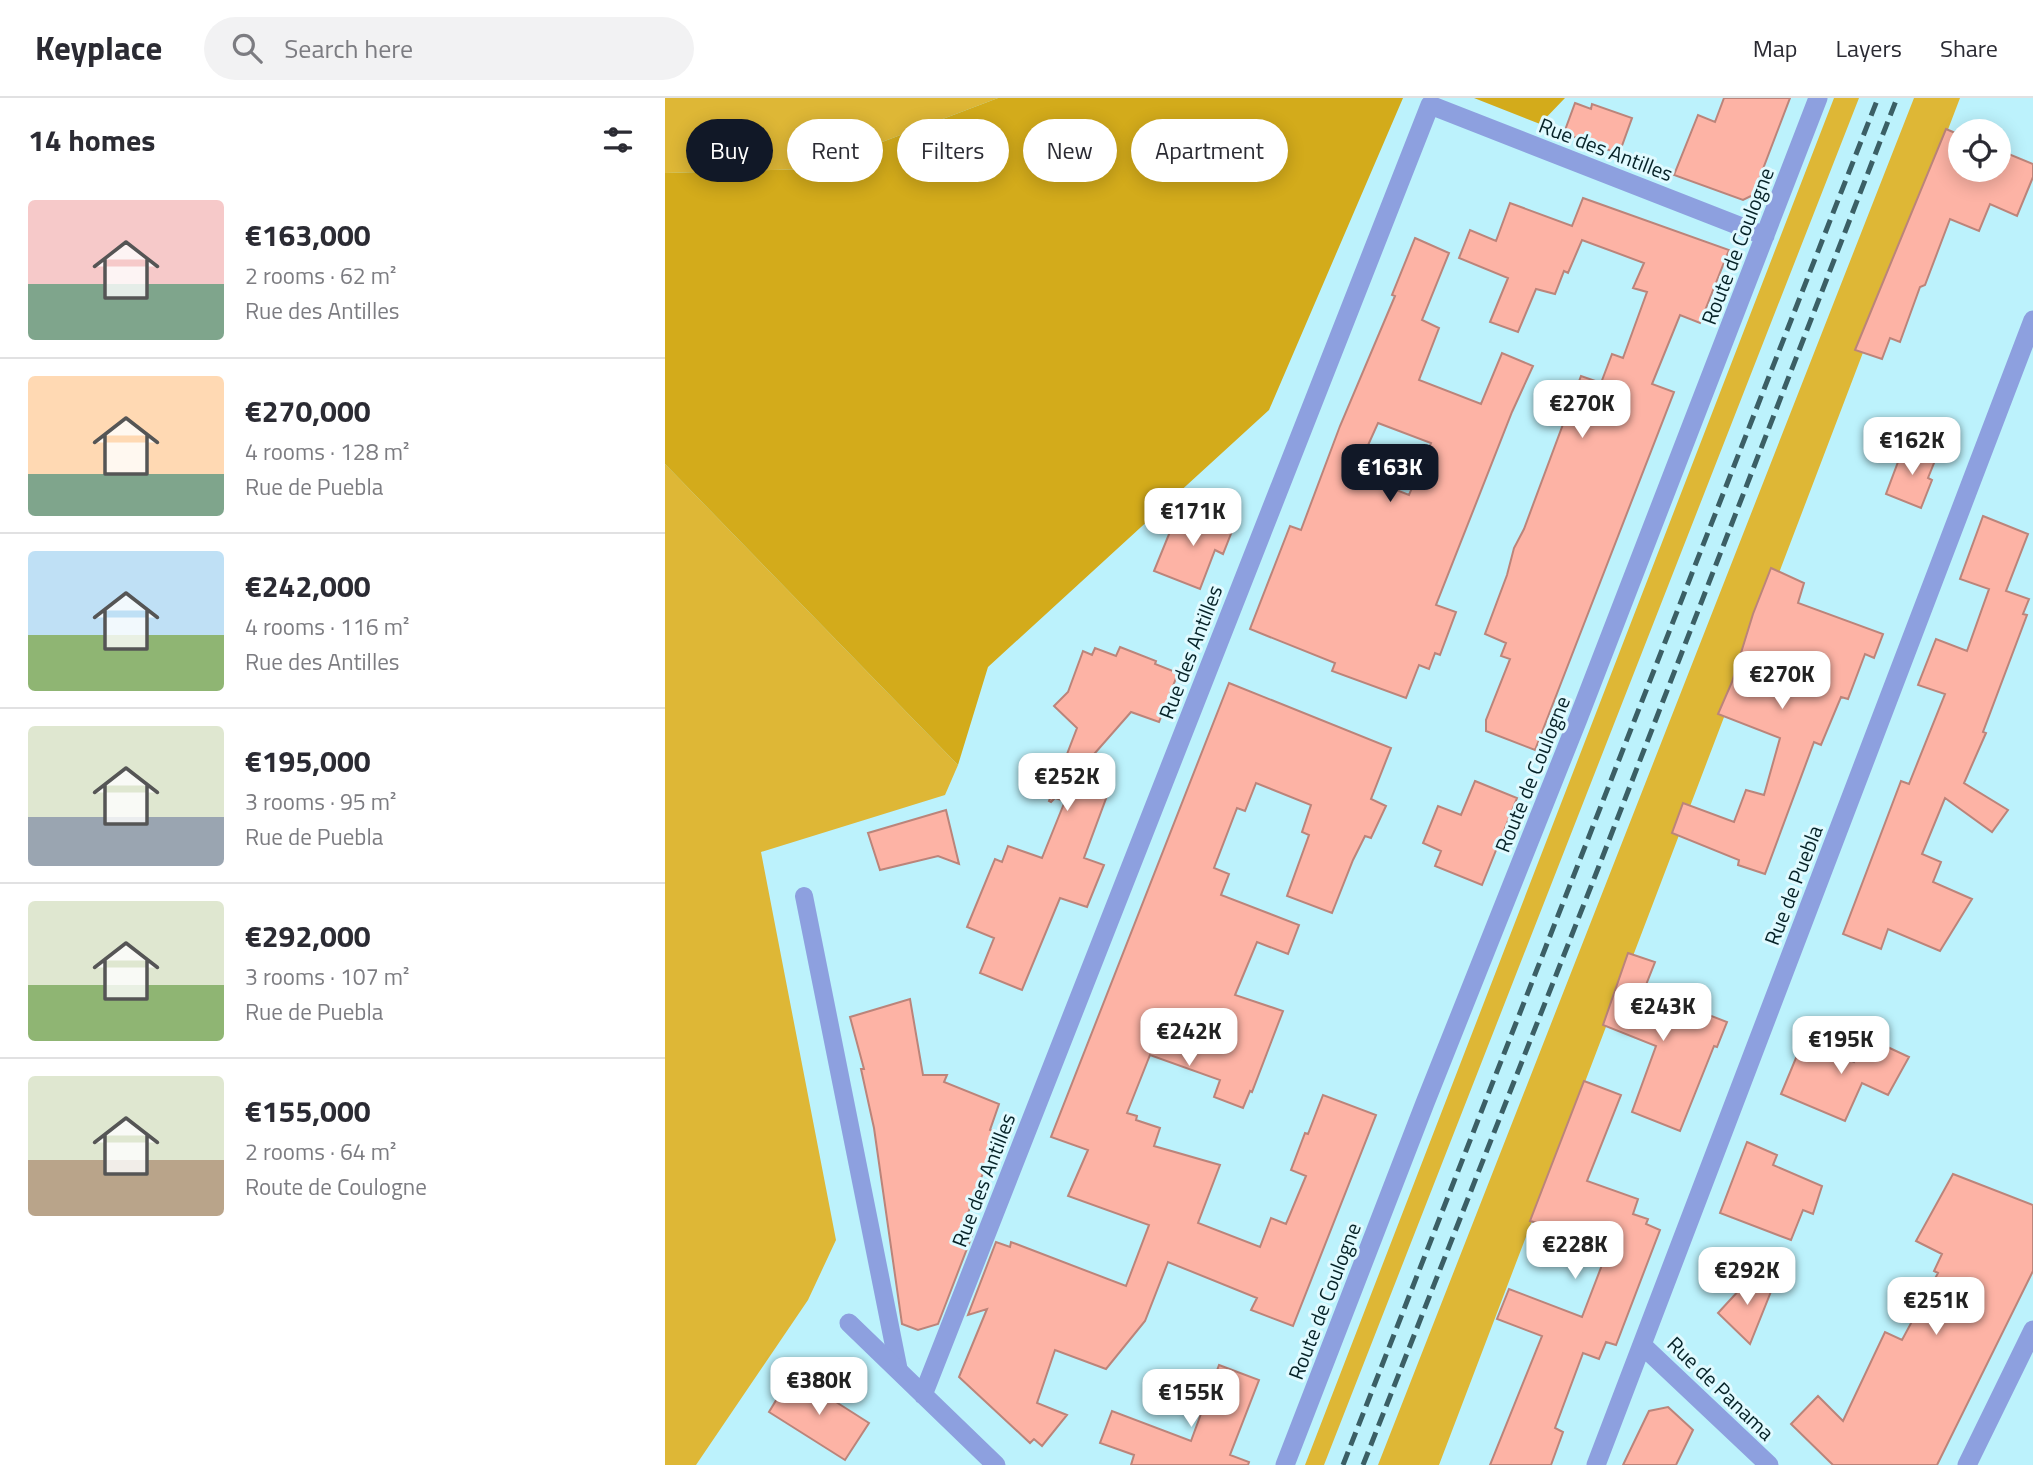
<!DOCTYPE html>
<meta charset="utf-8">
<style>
:root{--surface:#fff;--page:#f2f2f3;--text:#2b2b33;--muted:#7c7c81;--line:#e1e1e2;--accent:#111827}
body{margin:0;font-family:"Titillium Web",sans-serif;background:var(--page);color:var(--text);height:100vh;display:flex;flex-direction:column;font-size:26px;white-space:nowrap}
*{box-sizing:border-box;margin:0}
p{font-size:23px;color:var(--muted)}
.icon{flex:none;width:38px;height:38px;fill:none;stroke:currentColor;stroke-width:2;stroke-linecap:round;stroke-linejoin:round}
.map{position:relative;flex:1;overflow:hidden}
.sheet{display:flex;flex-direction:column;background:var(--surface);width:665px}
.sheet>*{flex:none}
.banner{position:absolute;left:21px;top:21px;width:665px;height:63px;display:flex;gap:14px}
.fabs{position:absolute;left:1283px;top:21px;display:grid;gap:14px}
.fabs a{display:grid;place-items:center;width:63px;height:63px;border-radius:50%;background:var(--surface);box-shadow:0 4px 18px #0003;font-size:35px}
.price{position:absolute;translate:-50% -60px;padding:0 16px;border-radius:14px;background:#fff;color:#222;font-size:23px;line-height:46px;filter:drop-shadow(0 2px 4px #0008)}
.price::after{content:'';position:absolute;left:50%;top:42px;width:21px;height:16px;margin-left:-10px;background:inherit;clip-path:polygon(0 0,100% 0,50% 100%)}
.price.active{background:var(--accent);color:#fff}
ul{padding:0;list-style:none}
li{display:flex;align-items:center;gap:21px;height:175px;padding:0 28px}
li+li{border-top:2px solid var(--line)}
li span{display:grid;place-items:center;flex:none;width:196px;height:140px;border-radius:7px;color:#555}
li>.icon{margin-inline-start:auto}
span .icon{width:84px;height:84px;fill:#fffc;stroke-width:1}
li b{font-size:30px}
h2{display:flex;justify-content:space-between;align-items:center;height:84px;padding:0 28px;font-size:30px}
.chip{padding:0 24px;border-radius:32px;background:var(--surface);box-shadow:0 4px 18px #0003;font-size:24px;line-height:63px}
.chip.active{background:var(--accent);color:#fff}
header{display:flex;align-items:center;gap:42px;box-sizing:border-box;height:98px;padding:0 35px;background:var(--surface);border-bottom:2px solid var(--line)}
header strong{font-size:33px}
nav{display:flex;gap:38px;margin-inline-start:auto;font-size:24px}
.search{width:490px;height:63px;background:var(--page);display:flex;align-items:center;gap:18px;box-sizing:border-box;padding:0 24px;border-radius:38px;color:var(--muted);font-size:26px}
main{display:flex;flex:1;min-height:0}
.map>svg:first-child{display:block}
</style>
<header>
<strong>Keyplace</strong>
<div class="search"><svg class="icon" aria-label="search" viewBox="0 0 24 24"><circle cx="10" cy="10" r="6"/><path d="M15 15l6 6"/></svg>Search here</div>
<nav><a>Map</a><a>Layers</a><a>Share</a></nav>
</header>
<main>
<section class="sheet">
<h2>14 homes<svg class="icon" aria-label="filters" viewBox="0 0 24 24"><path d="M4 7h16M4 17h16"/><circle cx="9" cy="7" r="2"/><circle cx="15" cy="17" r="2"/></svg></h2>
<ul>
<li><span style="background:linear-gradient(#f6c9c9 60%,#7fa58c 0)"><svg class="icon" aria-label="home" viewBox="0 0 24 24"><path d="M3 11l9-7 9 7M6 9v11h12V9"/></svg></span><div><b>€163,000</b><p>2 rooms · 62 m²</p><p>Rue des Antilles</p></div></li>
<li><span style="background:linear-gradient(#ffd9b3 70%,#7fa58c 0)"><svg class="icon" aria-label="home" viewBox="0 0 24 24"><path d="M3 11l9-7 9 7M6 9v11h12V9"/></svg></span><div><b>€270,000</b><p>4 rooms · 128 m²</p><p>Rue de Puebla</p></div></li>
<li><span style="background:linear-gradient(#bfe0f5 60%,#8fb573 0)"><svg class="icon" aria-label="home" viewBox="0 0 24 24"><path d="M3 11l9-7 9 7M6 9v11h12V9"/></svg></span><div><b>€242,000</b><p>4 rooms · 116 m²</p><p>Rue des Antilles</p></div></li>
<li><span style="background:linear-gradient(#dfe7d0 65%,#9aa5b1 0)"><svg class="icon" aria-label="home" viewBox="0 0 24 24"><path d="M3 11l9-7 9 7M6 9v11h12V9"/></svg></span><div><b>€195,000</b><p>3 rooms · 95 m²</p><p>Rue de Puebla</p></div></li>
<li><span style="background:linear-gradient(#dfe7d0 60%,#8fb573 0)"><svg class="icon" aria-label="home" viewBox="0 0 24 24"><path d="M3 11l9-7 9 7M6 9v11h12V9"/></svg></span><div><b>€292,000</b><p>3 rooms · 107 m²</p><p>Rue de Puebla</p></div></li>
<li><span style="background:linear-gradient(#dfe7d0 60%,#b9a48a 0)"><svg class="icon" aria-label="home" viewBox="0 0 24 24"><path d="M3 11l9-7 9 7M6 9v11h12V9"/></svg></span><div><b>€155,000</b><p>2 rooms · 64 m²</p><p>Route de Coulogne</p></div></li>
</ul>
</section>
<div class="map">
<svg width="1368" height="1367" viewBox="0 0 1368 1367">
<rect width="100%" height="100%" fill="#bcf2fc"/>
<path fill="#deb736" d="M0,0H333L146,71L0,75Z
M1169,0H1194L659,1367H640Z
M1249,0H1295L774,1367H713Z
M0,366L293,667L280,697L96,754L171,1142L143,1202L31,1367H0Z"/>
<path fill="#d3ab1b" d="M333,0H738L604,312L323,569L293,667L0,366V75L146,71Z
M809,0H900L875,26Z"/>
<path fill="#fdb3a5" stroke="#bb847a" stroke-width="2" fill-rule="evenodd" d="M1059,0H1125L1088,97L1078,102L1009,77L1033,17L1050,24Z
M910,5L926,11L927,6L967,20L954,56L899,35Z
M1281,31L1295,37V72H1334V52L1368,66V79L1352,118L1325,106L1314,133L1285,121L1260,187L1255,189L1235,244L1225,240L1217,261L1190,252Z
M918,100L1064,152L1035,225L1015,217L987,286L1009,294L870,652L821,633V622L845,561L836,558L841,545L820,536L842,477L849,450L859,431L916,278L936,285L947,256L958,260L982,194L968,190L979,165L917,142L903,175L899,173L890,196L871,191L853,234L825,224L843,180L794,160L805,132L831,143L845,105L907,128Z
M750,140L784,155L757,222L774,230L754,282L816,306L837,255L868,268L847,314L771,507L791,514L775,557L770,555L764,571L754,567L741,600L667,573L670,565L585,531L625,428L636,432L675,328L730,198L727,197ZM713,325L766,345L744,397L690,376Z
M1239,348L1271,360L1263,380L1267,382L1256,410L1221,396Z
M513,414L538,424L541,416L569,428L558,456L550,452L535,491L489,473Z
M1318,418L1363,436L1341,493L1364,501L1358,516L1362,517L1318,634L1321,635L1299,685L1343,712L1327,734L1280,700L1257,756L1276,764L1268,784L1307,801L1275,853L1223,831L1216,851L1178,836L1236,683L1244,686L1280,596L1253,587L1271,541L1302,553L1324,491L1295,481Z
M1106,470L1139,485L1133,505L1218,536L1209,560L1200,556L1183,601L1176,599L1156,647L1149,644L1100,776L1073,767L1074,762L1007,735L1018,705L1069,724L1081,692L1099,697L1115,640L1053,616L1067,584L1088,516Z
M455,549L491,563L490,566L513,575L494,624L466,614L430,655L445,669L439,684L446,687L419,760L439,767L422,809L395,800L357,892L315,875L329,840L302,829L330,761L337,764L343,748L377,760L400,703L390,700L386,704L384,703L412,630L389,608L403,594L418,553L427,557L430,550L451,558Z
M564,585L726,650L706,701L721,708L706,740L700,738L688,762L667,815L622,798L644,737L637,734L646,707L591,685L580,713L572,710L549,770L564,776L556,797L634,827L623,856L592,844L570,897L618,913L587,994L585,993L578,1010L549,999L555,982L485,957L462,1015L472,1018L471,1022L495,1030L489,1048L555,1067L533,1125L595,1149L606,1120L621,1126L641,1078L626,1072L640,1035L643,1036L658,997L711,1017L628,1228L586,1212L592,1200L503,1164L480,1223L441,1271L390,1252L372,1305L402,1317L377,1348L369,1341L365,1345L294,1279L322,1211L303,1217L331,1144L345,1149L346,1144L461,1188L484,1127L403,1098L423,1052L386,1039Z
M810,683L852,700L817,787L770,768L776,753L758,745L773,708L796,717Z
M281,712L294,766L273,758L215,772L203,735Z
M963,855L990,864L979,892L1062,924L1052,949L1049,948L1015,1033L967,1014L991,948L938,927Z
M245,901L258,977H282L279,984L334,1006L325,1032L333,1035L297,1131L308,1135L273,1226L253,1232L237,1226L209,1030L196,971H199L185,919Z
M1201,939L1244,959L1223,997L1197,985L1180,1023L1116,996L1138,943L1189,964Z
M919,983L956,997L922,1083L973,1101L968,1116L983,1121L981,1126L995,1132L951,1247L941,1244L934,1261L918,1255L890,1330L898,1334L886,1367H825L877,1238L832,1221L844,1191L917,1219L942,1154L882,1131L883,1128L865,1123Z
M1082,1044L1112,1057L1108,1067L1157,1088L1148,1116L1138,1112L1126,1142L1055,1115Z
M1288,1076L1368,1107V1173L1272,1367H1168L1126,1326L1153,1298L1178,1323L1220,1234L1237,1242L1273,1175L1269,1173L1277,1156L1251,1143Z
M1090,1175L1107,1191L1085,1246L1053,1215Z
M554,1267L594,1282L565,1357L584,1364L583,1367H466L469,1357L435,1345L447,1313L526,1343Z
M127,1276L204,1325L180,1362L104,1314Z
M1003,1309L1028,1332L1011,1367H958L984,1313Z"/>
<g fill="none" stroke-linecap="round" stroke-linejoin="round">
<path stroke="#8da0df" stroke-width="18" d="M139,798L234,1273"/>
<path stroke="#8da0df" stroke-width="19" d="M184,1225L331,1367
M977,1247L1104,1367
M258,1297L765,7L1100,138
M620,1367L760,1005L913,621L1153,0
M931,1367L1368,222
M1302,1367L1368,1232"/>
<path stroke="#3b5f65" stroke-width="5" stroke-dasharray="14 7" stroke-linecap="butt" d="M678,1367L1213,0
M698,1367L934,768L1232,0"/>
</g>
<g text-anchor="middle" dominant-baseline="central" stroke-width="6" stroke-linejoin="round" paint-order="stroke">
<g font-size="21" fill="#062328" stroke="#e0faff">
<text transform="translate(941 51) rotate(21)">Rue des Antilles</text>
<text transform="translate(1072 148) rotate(-69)">Route de Coulogne</text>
<text transform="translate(525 554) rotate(-69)">Rue des Antilles</text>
<text transform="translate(867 676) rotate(-68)">Route de Coulogne</text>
<text transform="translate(1128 787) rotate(-69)">Rue de Puebla</text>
<text transform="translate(318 1082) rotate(-69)">Rue des Antilles</text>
<text transform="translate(659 1203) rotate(-69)">Route de Coulogne</text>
<text transform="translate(1056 1290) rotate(44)">Rue de Panama</text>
</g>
</g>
</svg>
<div class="fabs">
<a><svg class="icon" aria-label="locate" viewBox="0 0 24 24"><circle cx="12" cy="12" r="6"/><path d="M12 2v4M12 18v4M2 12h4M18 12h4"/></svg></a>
</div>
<b class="price" style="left:917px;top:342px">€270K</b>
<b class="price" style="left:1247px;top:379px">€162K</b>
<b class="price active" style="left:725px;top:406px">€163K</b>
<b class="price" style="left:528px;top:450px">€171K</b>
<b class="price" style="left:1117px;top:613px">€270K</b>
<b class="price" style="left:402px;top:715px">€252K</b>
<b class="price" style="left:998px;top:945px">€243K</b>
<b class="price" style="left:524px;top:970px">€242K</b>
<b class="price" style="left:1176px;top:978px">€195K</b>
<b class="price" style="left:910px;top:1183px">€228K</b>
<b class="price" style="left:1082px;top:1209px">€292K</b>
<b class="price" style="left:1271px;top:1239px">€251K</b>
<b class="price" style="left:154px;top:1319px">€380K</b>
<b class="price" style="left:526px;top:1331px">€155K</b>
<div class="banner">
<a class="chip active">Buy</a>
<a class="chip">Rent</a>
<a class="chip">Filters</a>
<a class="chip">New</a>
<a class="chip">Apartment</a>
</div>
</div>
</main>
